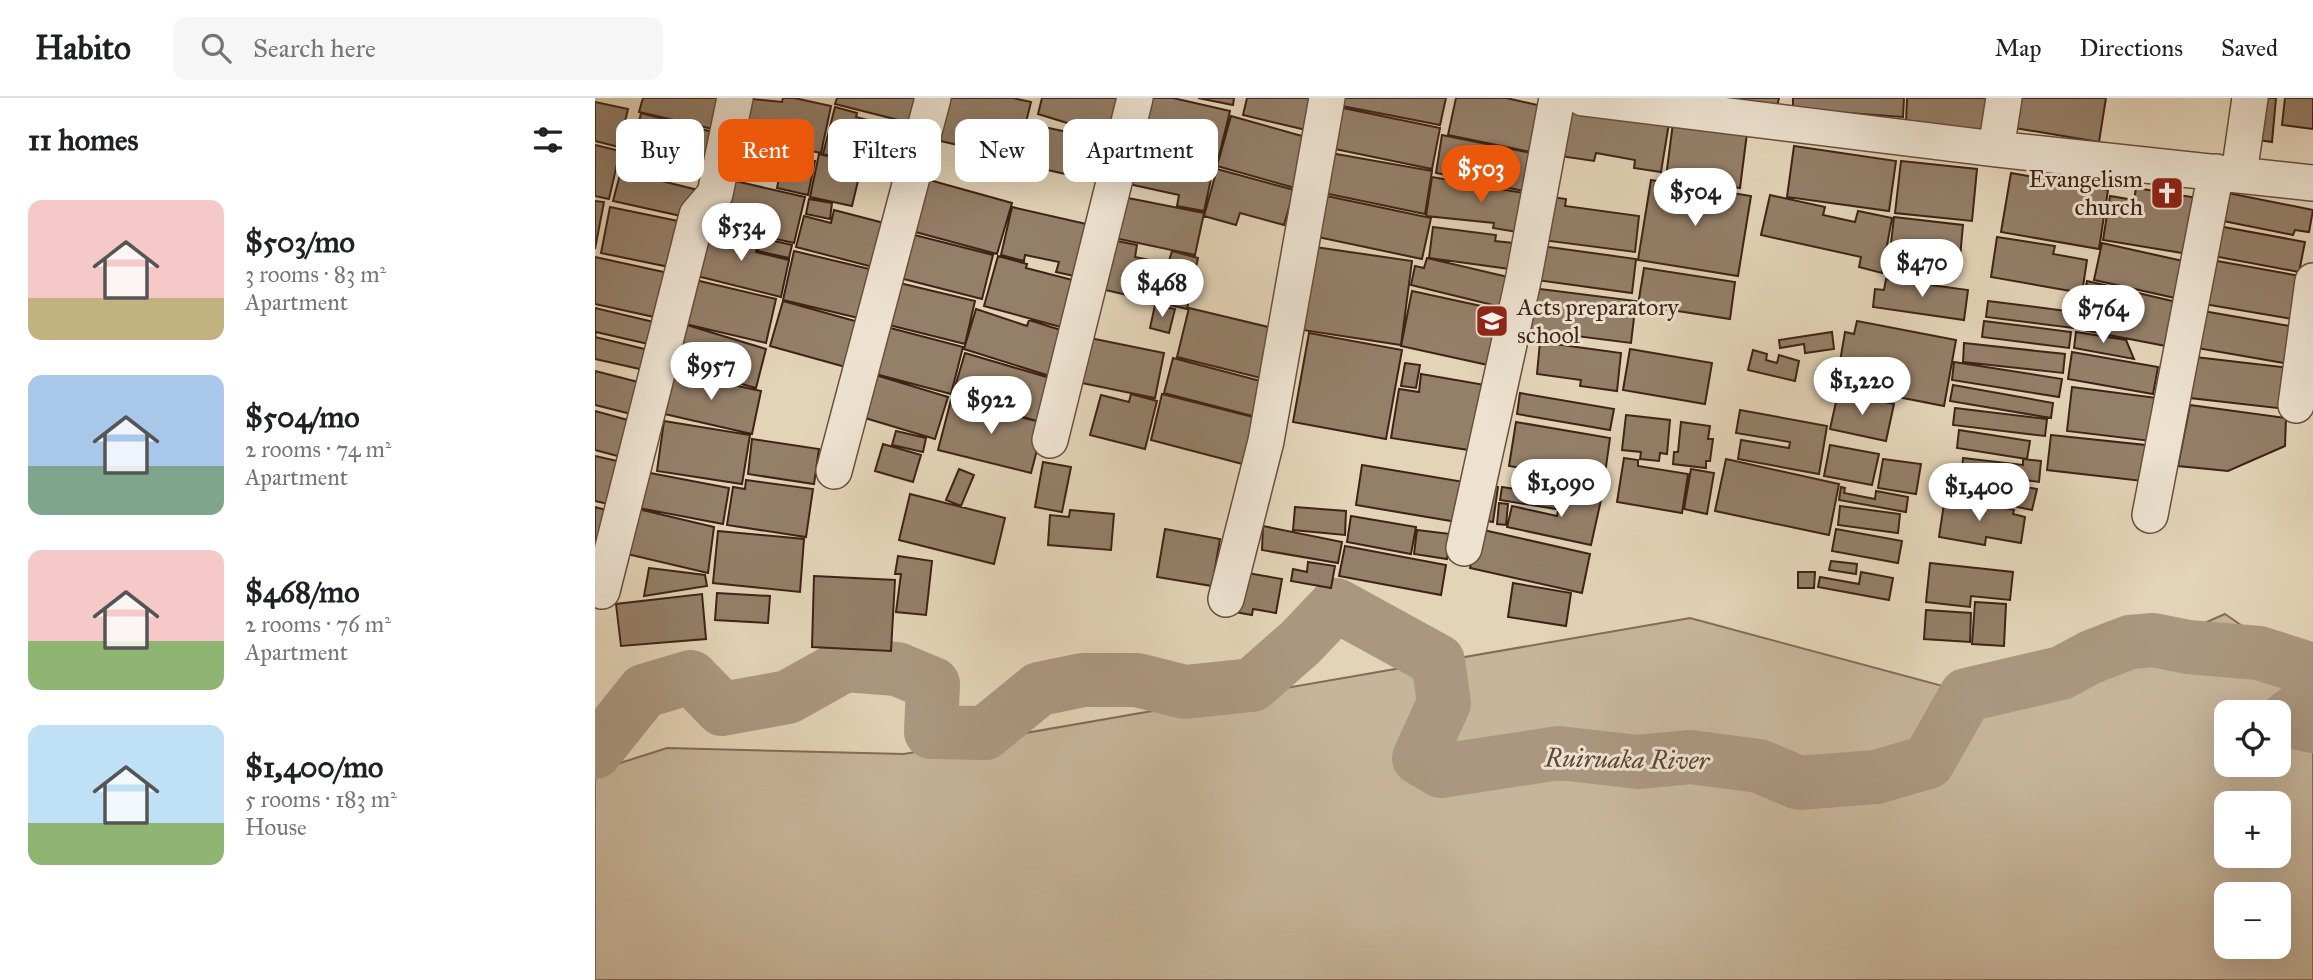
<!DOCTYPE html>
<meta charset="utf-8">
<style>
:root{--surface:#fff;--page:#f6f6f6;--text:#202124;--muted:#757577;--line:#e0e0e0;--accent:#ea580c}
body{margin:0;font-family:"IM FELL Great Primer",serif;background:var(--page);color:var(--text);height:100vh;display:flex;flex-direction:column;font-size:26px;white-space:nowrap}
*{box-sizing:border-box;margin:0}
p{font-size:23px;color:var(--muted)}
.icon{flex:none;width:38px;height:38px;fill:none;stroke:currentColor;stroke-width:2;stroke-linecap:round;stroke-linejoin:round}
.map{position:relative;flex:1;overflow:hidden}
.panel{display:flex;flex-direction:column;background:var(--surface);width:595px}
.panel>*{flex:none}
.top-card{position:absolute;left:21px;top:21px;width:665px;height:63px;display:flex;gap:14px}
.controls{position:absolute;left:1619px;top:602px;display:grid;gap:14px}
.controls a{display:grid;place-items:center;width:77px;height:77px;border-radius:14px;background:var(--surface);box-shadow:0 7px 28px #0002;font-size:35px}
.price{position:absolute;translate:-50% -60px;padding:0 16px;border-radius:24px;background:#fff;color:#222;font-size:23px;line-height:46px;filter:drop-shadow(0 2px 4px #0008)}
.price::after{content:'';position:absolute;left:50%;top:42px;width:21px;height:16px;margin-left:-10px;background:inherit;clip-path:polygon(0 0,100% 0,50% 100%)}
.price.selected{background:var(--accent);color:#fff}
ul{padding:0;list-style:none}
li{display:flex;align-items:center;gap:21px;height:175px;padding:0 28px}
li span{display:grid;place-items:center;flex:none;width:196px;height:140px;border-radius:14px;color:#555}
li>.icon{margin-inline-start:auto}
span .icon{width:84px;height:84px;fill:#fffc;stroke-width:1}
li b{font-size:30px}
h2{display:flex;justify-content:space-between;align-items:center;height:84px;padding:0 28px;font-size:30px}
.pill{padding:0 24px;border-radius:14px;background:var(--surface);box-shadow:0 7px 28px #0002;font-size:24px;line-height:63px}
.pill.selected{background:var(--accent);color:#fff}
header{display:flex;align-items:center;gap:42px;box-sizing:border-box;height:98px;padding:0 35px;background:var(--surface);border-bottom:2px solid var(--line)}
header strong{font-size:33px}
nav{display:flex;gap:38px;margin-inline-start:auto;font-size:24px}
.search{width:490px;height:63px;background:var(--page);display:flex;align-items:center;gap:18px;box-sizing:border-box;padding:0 24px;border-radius:14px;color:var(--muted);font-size:26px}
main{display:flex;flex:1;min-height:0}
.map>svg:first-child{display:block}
</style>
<header>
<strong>Habito</strong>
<div class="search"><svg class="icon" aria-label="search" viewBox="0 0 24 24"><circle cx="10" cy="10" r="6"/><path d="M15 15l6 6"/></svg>Search here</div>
<nav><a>Map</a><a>Directions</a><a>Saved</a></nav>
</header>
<main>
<section class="panel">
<h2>11 homes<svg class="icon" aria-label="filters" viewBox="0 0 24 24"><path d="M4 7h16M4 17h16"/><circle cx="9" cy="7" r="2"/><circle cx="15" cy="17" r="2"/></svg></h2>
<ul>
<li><span style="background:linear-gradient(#f6c9c9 70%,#c2b280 0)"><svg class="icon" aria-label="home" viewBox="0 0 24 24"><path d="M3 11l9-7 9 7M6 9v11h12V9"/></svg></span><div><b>$503/mo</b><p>3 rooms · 83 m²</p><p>Apartment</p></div></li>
<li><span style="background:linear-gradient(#a9c7e8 65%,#7fa58c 0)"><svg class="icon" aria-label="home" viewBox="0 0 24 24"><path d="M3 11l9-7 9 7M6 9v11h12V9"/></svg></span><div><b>$504/mo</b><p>2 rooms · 74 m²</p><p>Apartment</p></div></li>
<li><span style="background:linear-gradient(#f6c9c9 65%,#8fb573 0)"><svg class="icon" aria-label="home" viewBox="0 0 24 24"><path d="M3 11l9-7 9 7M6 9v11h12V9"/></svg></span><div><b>$468/mo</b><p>2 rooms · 76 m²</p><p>Apartment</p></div></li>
<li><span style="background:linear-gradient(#bfe0f5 70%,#8fb573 0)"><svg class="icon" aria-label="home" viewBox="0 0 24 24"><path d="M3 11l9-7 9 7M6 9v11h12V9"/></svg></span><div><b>$1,400/mo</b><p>5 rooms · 183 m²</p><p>House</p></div></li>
</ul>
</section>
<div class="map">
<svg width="1718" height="882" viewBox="0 0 1718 882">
<rect width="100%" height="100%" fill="#e3d3b7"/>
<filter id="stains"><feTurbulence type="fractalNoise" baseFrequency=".00286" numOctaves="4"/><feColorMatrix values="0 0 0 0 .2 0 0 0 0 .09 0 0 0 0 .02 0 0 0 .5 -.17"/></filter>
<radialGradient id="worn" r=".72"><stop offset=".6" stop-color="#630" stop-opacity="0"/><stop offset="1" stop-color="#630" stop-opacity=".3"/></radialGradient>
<path fill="#c7b59b" stroke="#836c58" stroke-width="2" fill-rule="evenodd" d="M1630,516L1718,577V882H0V673L72,650L309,656L1095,520L1422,608ZM1631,614H1684V667H1631ZM1631,705H1684V758H1631ZM1631,796H1684V849H1631Z"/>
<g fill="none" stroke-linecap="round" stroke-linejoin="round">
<path stroke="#ab9780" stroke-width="54" d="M1718,600L1690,622L1718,628
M0,654L49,593L96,579L127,611L193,599L250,567L302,571L338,586L336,634L390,635L444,591L488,582H542L590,594L657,587L705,545L741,507L843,563L849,605L824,660L846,673L964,655L1043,664L1095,659L1164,668L1204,685L1281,679L1333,664L1371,597L1466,575L1496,559L1535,544L1558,542L1593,549L1664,555L1718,572"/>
</g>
<path fill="#947f69" stroke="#3f2315" stroke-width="2" d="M48,0H130L122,32L44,14Z
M147,0L187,4L188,0H199L236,8L226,55L139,37Z
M242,0H326L319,26L240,6Z
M347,0H418L436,4L422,61L337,41Z
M447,0H533L521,40L443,16Z
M546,0H578L635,13L623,62L537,43Z
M603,0H639L638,7Z
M652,0H718L711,32L648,17Z
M744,0H851L845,27L742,7Z
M861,0H911L956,10L946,56L853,37Z
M1125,0H1184L1182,9Z
M1198,0H1309L1308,19L1198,11Z
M1312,0H1405L1402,33L1311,27Z
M1413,0H1511L1504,44L1408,28Z
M1662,0H1681L1677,44L1656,41Z
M1690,0H1718V31L1687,27Z
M967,1L1075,19L1066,74L1039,70L1040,62L1001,55L999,63L958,57Z
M0,4L33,11L24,49L0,43Z
M240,9L262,15L261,19L319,34L307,77L228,56Z
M743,9L845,30L837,71L735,50Z
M46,15L125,36L115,81L36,59Z
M636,18L714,40L700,90L622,68Z
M1078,25L1152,35L1145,90L1071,79Z
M435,26L519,44L510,85L426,66Z
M847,37L936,55L929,93L841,75Z
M537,46L620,63L609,113L582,108L584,97L529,85Z
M0,47L25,53L14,101L0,98Z
M1199,48L1301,63L1294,113L1192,99Z
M730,54L837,73L830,116L724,94Z
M189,56L220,63L213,97L182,90Z
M224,56L267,66L257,108L215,99Z
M1306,63L1382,71L1377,123L1300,115Z
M622,71L699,92L689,127L645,115L641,127L609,118Z
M26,73L103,92L95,120L18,103Z
M1416,75L1513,92L1504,151L1406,134Z
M837,79L940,97L934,136L898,130L899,125L831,118Z
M127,80L210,99L199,145L116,126Z
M327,80L417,105L402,156L313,132Z
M1056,82L1156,98L1143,178L1043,162Z
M1541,90L1609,101L1599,157L1508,142L1515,98L1539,102Z
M1628,94L1718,112L1714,134L1700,132L1698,137L1623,122Z
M727,97L836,120L827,161L718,138Z
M944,97L971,101L970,108L1044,118L1040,154L939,141Z
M1175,97L1230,109L1228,117L1260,124L1263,113L1297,120L1287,175L1264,169L1266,159L1166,137Z
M523,98L609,115L600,157L515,139Z
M214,101L237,105L235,121L211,116Z
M0,103L9,104L0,151Z
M15,109L93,125L84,171L6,155Z
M417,109L500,128L488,180L461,174L464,164L430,157L429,163L406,157Z
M239,112L289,125L278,169L201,149L209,118L236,125Z
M1299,119L1368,127L1364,170L1294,163Z
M1618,127L1710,144L1704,174L1613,157Z
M114,128L165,140L161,154L194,162L186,199L102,178Z
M838,129L901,137L900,143L918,145L915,171L834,160Z
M308,134L398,157L387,201L297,178Z
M1402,139L1460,148L1458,156L1492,162L1487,195L1396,179Z
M166,140L197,147L194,160L163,153Z
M512,141L542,147L540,159L573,166L577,153L603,160L592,211L502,190Z
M1507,145L1597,165L1589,202L1499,182Z
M939,147L1041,161L1037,195L934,181Z
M720,149L817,163L806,247L708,232Z
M199,153L287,174L276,223L188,202Z
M403,158L432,166L431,170L485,184L473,231L389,208Z
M0,159L78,176L68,221L0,206Z
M832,160L913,179L906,209L816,187L820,168L829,170Z
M1611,161L1705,178L1697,221L1603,205Z
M1049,170L1140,184L1135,221L1043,207Z
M92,180L181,201L171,245L82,224Z
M1291,181L1373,192L1369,222L1278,209L1280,191L1289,192Z
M296,183L380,203L370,246L286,225Z
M1492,183L1590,206L1581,250L1483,231Z
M937,190L1041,203L1036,245L933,232Z
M817,193L914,214L902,269L806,248Z
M188,203L267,225L254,270L175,248Z
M1393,203L1480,214L1478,230L1391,219Z
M560,207L580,211L574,235L555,230Z
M0,210L67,226L62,248L1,234L0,239L62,254L58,274L0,261Z
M594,210L690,233L678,283L582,259Z
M381,211L432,228L434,222L472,234L458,279L369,251Z
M1608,213L1695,228L1689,265L1602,250Z
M1262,223L1361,242L1349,308L1241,287L1250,234L1259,236Z
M1389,223L1476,234L1474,250L1387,239Z
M82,224L171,251L161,290L69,265Z
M280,226L368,249L356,296L269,273Z
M1237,234L1239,251L1210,255L1209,246L1185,250L1184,242Z
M1481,234L1531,242L1539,261L1479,250Z
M714,235L807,252L791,341L698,324Z
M485,238L569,255L560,300L477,283Z
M945,244L1026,255L1022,293L985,288L986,282L942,276Z
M1369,245L1470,256L1468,275L1368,264Z
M1035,251L1117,265L1110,306L1028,292Z
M1158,252L1172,256L1171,262L1182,265L1184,257L1204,263L1200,283L1153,272Z
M1477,254L1563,269L1558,296L1473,281Z
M370,255L455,280L442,323L357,299Z
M1600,259L1695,270L1691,311L1595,300Z
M578,260L673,285L665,320L569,295Z
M1359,264L1467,281L1464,299L1357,282Z
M810,265L825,267L821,290L806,288Z
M0,273L51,286L44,318L0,307Z
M74,273L166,293L157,336L65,315Z
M274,275L353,299L340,341L260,317Z
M826,276L890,287L880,353L796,340L804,291L824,294Z
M1358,287L1458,305L1456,320L1355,303Z
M1477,289L1570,301L1564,344L1472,333Z
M925,295L1019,311L1015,332L922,316Z
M1243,295L1299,306L1291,343L1235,331Z
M536,296L562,303L550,351L495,337L506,297L534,304Z
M567,296L666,321L655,368L556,342Z
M356,302L449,325L436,375L343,352Z
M1595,307L1691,320L1690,348L1633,373L1583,368Z
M1360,310L1452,321L1450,338L1358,327Z
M1145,312L1232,328L1224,376L1143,361L1146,342L1194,350L1195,344L1141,335Z
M0,313L40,324L30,360L0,352Z
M1031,317L1075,322L1072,356L1065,355L1064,363L1045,361L1046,354L1027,352Z
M69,323L155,337L147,386L62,373Z
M921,324L1015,340L1009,383L914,368Z
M1086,324L1115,328L1113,341H1118L1115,363H1111V370L1078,366L1079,354H1083Z
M1364,332L1435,343L1432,361L1362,350Z
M301,333L331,340L328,354L297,347Z
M1456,337L1560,348L1556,384L1452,372Z
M157,341L224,351L219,386L153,376Z
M288,346L326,357L318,384L280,373Z
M1235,347L1284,356L1277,387L1229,378Z
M0,358L31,365L22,408L0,403Z
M1029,360L1043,362V368L1093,376L1087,415L1022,404Z
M1368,360L1428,367V361L1446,363L1444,384L1367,374Z
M1131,361L1244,386L1234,437L1120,413Z
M1288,361L1326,366L1321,396L1283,390Z
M448,364L476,369L467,414L440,409Z
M767,367L875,385L868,425L761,407Z
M364,371L379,377L366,408L351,402Z
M1096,371L1119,375L1112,416L1089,411Z
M50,374L134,390L128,426L44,410Z
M1368,378L1442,391L1437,412L1364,397Z
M151,382L218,391L211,439L132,427L138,389L150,391Z
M886,386L903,389L898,424L880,421Z
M907,389L963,398L961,411L905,402Z
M1246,389L1250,390L1249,395L1280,401L1281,393L1313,399L1311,414L1244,402Z
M967,394L1006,402L996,447L912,429L917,408L962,418Z
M315,396L410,420L399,466L304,442Z
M1350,399L1419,412L1418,416L1430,419L1426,445L1391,439L1390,447L1344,439Z
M904,405L913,406L911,427L902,426Z
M1245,408L1305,416L1303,435L1243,427Z
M0,409L15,413L0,458Z
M700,409L751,413L750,437L698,432Z
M43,411L119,429L113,475L32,456Z
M475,412L519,416L516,452L453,447L455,417L474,419Z
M756,418L821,429L816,456L752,444Z
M668,428L747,444L743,465L667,452Z
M570,431L625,441L617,488L562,479Z
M884,431L995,456L987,495L875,470Z
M1241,431L1307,443L1303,465L1237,453Z
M822,432L856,436L852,461L819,456Z
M123,433L209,441L205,494L118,485Z
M750,448L851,467L846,497L744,478Z
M303,458L337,463L331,517L301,514L306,476H300Z
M1236,463L1262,466L1261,476L1234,472Z
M713,464L740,468L736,490L696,483L698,471L712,474Z
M1335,465L1418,474L1415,502L1376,498L1375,509L1331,504Z
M54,470L110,477L112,488L49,498Z
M641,473L687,481L681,515L658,511L657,517L634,513Z
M1203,474H1220L1219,490H1203Z
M1266,474L1298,480L1294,502L1223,489L1225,479L1264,486Z
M219,478L300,482L296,553L217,549Z
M918,485L976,495L971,528L913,519Z
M122,495L175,498L173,525L120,522Z
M107,496L111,541L26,548L21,506Z
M1380,504L1411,506L1409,548L1377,546Z
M1331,512L1376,515L1375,544L1329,541Z"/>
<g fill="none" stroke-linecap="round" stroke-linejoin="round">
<defs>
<path id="minor" d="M988,0L1401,51L1718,85
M1401,51L1409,0
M1644,76L1655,0
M1701,307L1718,183
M455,342L540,0
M239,373L338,0
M1555,417L1621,74
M869,450L929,178L962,0
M7,493L102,117L120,96L140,0
M631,501L671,343L732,0"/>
</defs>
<use href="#minor" stroke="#684f3e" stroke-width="38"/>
<use href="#minor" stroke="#ede2d0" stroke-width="35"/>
</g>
<defs>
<symbol id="church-square" viewBox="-11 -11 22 22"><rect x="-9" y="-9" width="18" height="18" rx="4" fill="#8f2418" stroke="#ede2d0"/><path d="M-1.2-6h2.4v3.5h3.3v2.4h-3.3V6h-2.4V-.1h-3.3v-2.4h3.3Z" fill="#fff"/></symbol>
<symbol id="school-square" viewBox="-11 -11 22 22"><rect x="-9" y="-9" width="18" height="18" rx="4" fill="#8f2418" stroke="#ede2d0"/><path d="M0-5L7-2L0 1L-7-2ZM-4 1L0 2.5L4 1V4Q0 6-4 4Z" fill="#fff"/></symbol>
</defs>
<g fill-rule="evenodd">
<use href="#church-square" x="1553" y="76" width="38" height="38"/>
<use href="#school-square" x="878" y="204" width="38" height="38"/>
</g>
<g text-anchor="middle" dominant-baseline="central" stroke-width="6" stroke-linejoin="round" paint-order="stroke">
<g font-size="24" fill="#3f2315" stroke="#ede2d0" text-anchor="end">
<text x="1548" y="81">Evangelism<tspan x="1548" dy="28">church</tspan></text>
<text x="922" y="209" text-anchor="start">Acts preparatory<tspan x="922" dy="28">school</tspan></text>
</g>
<g font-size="26" font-style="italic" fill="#5f4635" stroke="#ede2d0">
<text transform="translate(1032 661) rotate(1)">Ruiruaka River</text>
</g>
</g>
<rect width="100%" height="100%" filter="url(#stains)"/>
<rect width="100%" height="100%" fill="url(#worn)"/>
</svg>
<div class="controls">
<a><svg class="icon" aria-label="locate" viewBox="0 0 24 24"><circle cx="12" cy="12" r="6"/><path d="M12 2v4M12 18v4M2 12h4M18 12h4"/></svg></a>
<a>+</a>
<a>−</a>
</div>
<b class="price selected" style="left:886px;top:107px">$503</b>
<b class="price" style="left:1100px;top:130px">$504</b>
<b class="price" style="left:146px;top:165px">$534</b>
<b class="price" style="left:1327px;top:201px">$470</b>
<b class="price" style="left:567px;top:221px">$468</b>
<b class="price" style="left:1508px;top:247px">$764</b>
<b class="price" style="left:116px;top:304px">$957</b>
<b class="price" style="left:1267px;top:319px">$1,220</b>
<b class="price" style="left:396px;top:338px">$922</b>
<b class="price" style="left:966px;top:421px">$1,090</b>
<b class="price" style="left:1384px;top:425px">$1,400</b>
<div class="top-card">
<a class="pill">Buy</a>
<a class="pill selected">Rent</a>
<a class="pill">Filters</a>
<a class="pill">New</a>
<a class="pill">Apartment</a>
</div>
</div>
</main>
